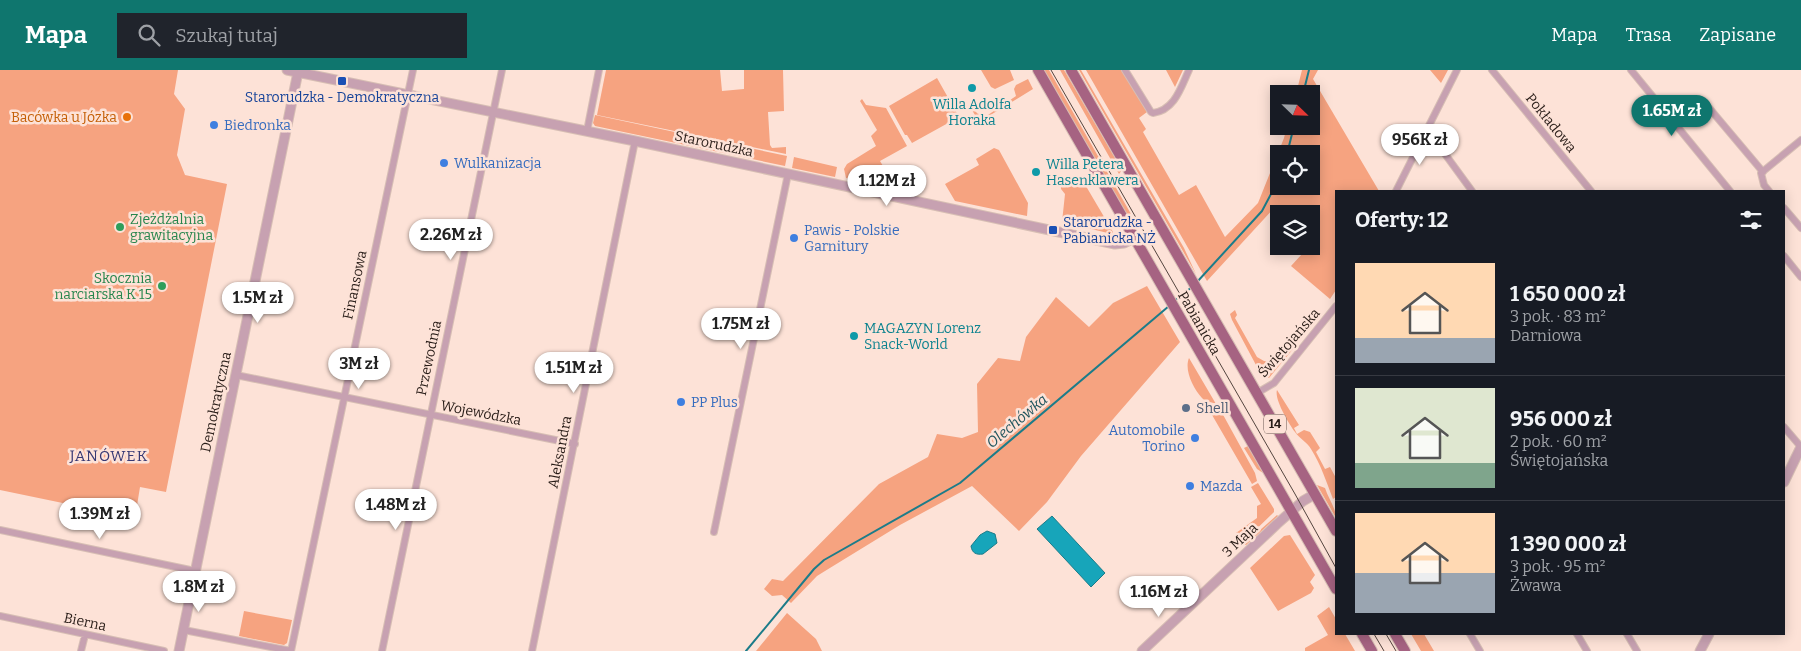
<!DOCTYPE html>
<html lang="pl">
<meta charset="utf-8">
<style>
:root{--surface:#171b24;--page:#20242c;--text:#f1f3f6;--muted:#9ea1a6;--line:#363941;--accent:#0f766e}
body{margin:0;font-family:Bitter,serif;background:var(--page);color:var(--text);height:100vh;display:flex;flex-direction:column;font-size:19px;white-space:nowrap}
*{box-sizing:border-box;margin:0}
p{font-size:16px;color:var(--muted)}
.icon{flex:none;width:28px;height:28px;fill:none;stroke:currentColor;stroke-width:2;stroke-linecap:round;stroke-linejoin:round}
.map{position:relative;flex:1;overflow:hidden}
.panel{position:absolute;left:1335px;top:120px;width:450px;height:445px;display:flex;flex-direction:column;background:var(--surface);border-radius:0px;box-shadow:0 2px 12px #0003}
.panel>*{flex:none}
.needle{width:32px;rotate:113deg}
.controls{position:absolute;left:1270px;top:15px;display:grid;gap:10px}
.controls a{display:grid;place-items:center;width:50px;height:50px;border-radius:0px;background:var(--surface);box-shadow:0 2px 12px #0003;font-size:25px}
.price{position:absolute;translate:-50% -42px;padding:0 11px;border-radius:18px;background:#fff;color:#222;font-size:16px;line-height:32px;filter:drop-shadow(0 1px 2px #0008)}
.price::after{content:'';position:absolute;left:50%;top:30px;width:15px;height:11px;margin-left:-8px;background:inherit;clip-path:polygon(0 0,100% 0,50% 100%)}
.price.selected{background:var(--accent);color:#fff}
ul{padding:0;list-style:none}
li{display:flex;align-items:center;gap:15px;height:125px;padding:0 20px}
li+li{border-top:1px solid var(--line)}
li span{display:grid;place-items:center;flex:none;width:140px;height:100px;border-radius:0px;color:#555}
li>.icon{margin-inline-start:auto}
span .icon{width:60px;height:60px;fill:#fffc;stroke-width:1}
li b{font-size:21px}
h2{display:flex;justify-content:space-between;align-items:center;height:60px;padding:0 20px;font-size:21px}
header{display:flex;align-items:center;gap:30px;box-sizing:border-box;height:70px;padding:0 25px;background:var(--accent);color:#fff}
header strong{font-size:24px}
nav{display:flex;gap:28px;margin-inline-start:auto;font-size:18px}
.search{width:350px;height:45px;background:var(--page);display:flex;align-items:center;gap:12px;box-sizing:border-box;padding:0 18px;border-radius:0px;color:var(--muted);font-size:19px}
.map>svg:first-child{display:block}
</style>
<header>
<strong>Mapa</strong>
<div class="search"><svg class="icon" aria-label="search" viewBox="0 0 24 24"><circle cx="10" cy="10" r="6"/><path d="M15 15l6 6"/></svg>Szukaj tutaj</div>
<nav><a>Mapa</a><a>Trasa</a><a>Zapisane</a></nav>
</header>
<div class="map">
<svg width="1801" height="581" viewBox="0 0 1801 581">
<rect width="100%" height="100%" fill="#fde2d7"/>
<path fill="#f6a380" fill-rule="evenodd" d="M0,0H178L174,24L185,39L177,85L185,105L227,114L166,422L140,417L135,448L0,420Z
M606,0H720L722,21L744,19V0H783L784,41L768,42L770,75L772,78L786,77V84L597,45Z
M981,0H1010L1014,10L995,19L991,17Z
M1044,0H1049L1131,144L1128,146Z
M1060,0H1064L1122,100L1119,104Z
M1079,0H1081L1184,178L1196,204Z
M1086,0H1122L1147,42L1139,48L1146,59L1143,62L1179,125L1196,115L1225,167L1258,133L1284,68L1287,56H1311V24H1296L1302,0H1318L1313,9L1379,121H1336V220L1330,229L1291,196L1302,184L1298,176H1311V144H1279L1275,137L1207,211ZM1279,84H1311V116H1279Z
M1166,0H1183L1175,17Z
M1430,0H1448L1441,13Z
M937,8L959,47L912,73L907,65H905L889,36Z
M1028,9L1033,19L979,52L972,40H974L978,44L981,42L985,47L1016,26L1014,19L1016,15Z
M862,29L866,35L886,38L907,76L880,91L896,118L846,108L844,99L847,94L876,76L871,66L877,60L860,31Z
M595,45L787,86L785,96L595,56L593,53Z
M994,78L999,80L1028,133L1027,146L955,131L945,114L979,95L976,89Z
M794,87L837,97L835,107L792,98Z
M1066,106H1080L1113,162L1112,164L1062,152L1065,124L1061,119L1060,108Z
M1147,216L1180,272L1081,386L1047,432L1019,461L972,416L900,455L825,501L817,506L791,533L782,525L772,526L764,519L772,509L783,511L879,414L928,387L937,364L962,368L978,362L977,314L998,288L1020,291L1026,267L1056,227L1089,257L1113,233Z
M1235,240L1237,245L1235,248L1257,287L1264,291L1270,292L1289,275L1293,279L1269,308H1267L1256,295L1232,250L1230,244Z
M1189,288L1216,334C1212,332 1205,332 1202,328C1193,318 1184,300 1189,288Z
M1277,320L1299,355L1294,358L1297,364L1304,360L1310,362L1320,378L1316,382L1325,399L1330,397L1336,408V427L1333,429C1326,411 1321,395 1311,379C1307,372 1299,368 1295,362C1289,354 1274,329 1277,320Z
M1208,338L1221,341L1255,403L1257,411L1252,414Z
M1248,376L1263,403L1257,399L1244,378Z
M1258,413L1274,439V442L1242,473L1236,466V463L1257,448V436L1261,434L1251,417Z
M1317,415L1325,418C1328,428 1336,438 1336,448Z
M1277,445L1278,446L1246,475H1243Z
M1290,465L1315,505L1310,512L1314,518L1311,523L1278,541L1250,498L1284,466Z
M1329,537L1336,549V564H1345L1355,581H1305V578L1328,565L1317,546Z
M244,541L292,550L287,573L284,575L239,566Z
M787,543L816,569L822,581H756Z
M1411,564H1424L1434,581H1421Z"/>
<path fill="#17a5ba" stroke="#1c7c89" d="M1052,446L1105,503L1091,517L1037,459Z
M987,461L995,464L997,473L983,484C976,485 972,483 971,476L980,465Z"/>
<g fill="none" stroke-linecap="round" stroke-linejoin="round">
<path stroke="#1c7c89" stroke-width="2" d="M1303,24L1309,0
M1287,84L1294,56
M1197,212L1262,141L1279,109
M1174,231L1192,217
M746,581L814,499L824,490L960,413L1169,236"/>
<defs>
<path id="minor" d="M1125,0L1151,42L1153,43C1175,40 1181,17 1189,0
M1492,0L1591,121
M1631,0L1730,121
M1710,39L1763,102
M587,61L599,0
M1426,62L1434,69L1472,121
M1396,121L1457,0
M1769,121L1764,115L1761,103L1801,70
M1784,138L1801,158
M1784,186L1801,207
M236,305L575,374
M1257,323L1274,313L1336,236
M1784,357L1801,377
M0,460L195,501
M714,462L788,104
M0,546L164,581
M184,560L291,581
M1470,564L1480,581
M1577,564L1587,581
M1627,564L1637,581
M81,581L85,565
M291,581L413,0
M382,581L502,0
M532,581L635,71"/>
<path id="tertiary" d="M287,0L635,71L1115,174L1124,173L1134,168
M1784,412L1801,377
M179,581L298,2
M1142,581L1277,454L1303,431L1315,424
M1700,581L1709,564"/>
<path id="primary" d="M1038,0L1336,519
M1071,0L1336,461
M1362,564L1372,581
M1395,564L1405,581"/>
</defs>
<use href="#minor" stroke="#d7beb4" stroke-width="8"/>
<use href="#tertiary" stroke="#d7beb4" stroke-width="11"/>
<use href="#primary" stroke="#d7beb4" stroke-width="12"/>
<use href="#minor" stroke="#c7a1b1" stroke-width="6"/>
<use href="#tertiary" stroke="#c7a1b1" stroke-width="9"/>
<use href="#primary" stroke="#a66382" stroke-width="10"/>
<path stroke="#54453f" stroke-width="1" d="M1051,0L1295,424L1336,498
M1374,564L1384,581
M1386,564L1396,581"/>
</g>
<g fill="#1a4fb4" stroke="#fde2d7" stroke-width="2">
<rect x="337" y="6" width="10" height="10" rx="2.5"/>
<rect x="1048" y="155" width="10" height="10" rx="2.5"/>
</g>
<g fill="#0f9aa8" stroke="#fde2d7" stroke-width="2">
<circle cx="972" cy="18" r="5"/>
<circle cx="1036" cy="102" r="5"/>
<circle cx="854" cy="266" r="5"/>
</g>
<circle fill="#e8710a" stroke="#fde2d7" stroke-width="2" cx="127" cy="47" r="5"/>
<g fill="#3f7fe0" stroke="#fde2d7" stroke-width="2">
<circle cx="214" cy="55" r="5"/>
<circle cx="444" cy="93" r="5"/>
<circle cx="794" cy="168" r="5"/>
<circle cx="681" cy="332" r="5"/>
<circle cx="1195" cy="368" r="5"/>
<circle cx="1190" cy="416" r="5"/>
</g>
<g fill="#2e9e5b" stroke="#fde2d7" stroke-width="2">
<circle cx="120" cy="157" r="5"/>
<circle cx="162" cy="216" r="5"/>
</g>
<circle fill="#5c6f8a" stroke="#fde2d7" stroke-width="2" cx="1186" cy="338" r="5"/>
<g text-anchor="middle" dominant-baseline="central" stroke-width="5" stroke-linejoin="round" paint-order="stroke">
<rect fill="#fde2d7" stroke="#685751" stroke-width="1" x="1264" y="344.5" width="22" height="19" rx="4"/>
<g font-size="12" font-weight="bold" fill="#281c17">
<text x="1275" y="354">14</text>
</g>
<g font-size="14" fill="#164399" stroke="#fde2d7">
<text x="342" y="27">Starorudzka - Demokratyczna</text>
<text x="1063" y="152" text-anchor="start">Starorudzka -<tspan x="1063" dy="16">Pabianicka NŻ</tspan></text>
</g>
<g font-size="14" fill="#0d838f" stroke="#fde2d7" text-anchor="start">
<text x="972" y="34" text-anchor="middle">Willa Adolfa<tspan x="972" dy="16">Horaka</tspan></text>
<text x="1046" y="94">Willa Petera<tspan x="1046" dy="16">Hasenklawera</tspan></text>
<text x="864" y="258">MAGAZYN Lorenz<tspan x="864" dy="16">Snack-World</tspan></text>
</g>
<g font-size="14" fill="#c56008" stroke="#fde2d7" text-anchor="end">
<text x="117" y="47">Bacówka u Józka</text>
</g>
<g font-size="14" fill="#281c17" stroke="#fde2d7">
<text transform="translate(1551 53) rotate(51)">Pokładowa</text>
<text transform="translate(714 74) rotate(12)">Starorudzka</text>
<text transform="translate(355 215) rotate(-78)">Finansowa</text>
<text transform="translate(1199 253) rotate(60)">Pabianicka</text>
<text transform="translate(1289 273) rotate(-49)">Świętojańska</text>
<text transform="translate(429 288) rotate(-78)">Przewodnia</text>
<text transform="translate(216 332) rotate(-78)">Demokratyczna</text>
<text transform="translate(481 343) rotate(11)">Wojewódzka</text>
<text transform="translate(560 382) rotate(-79)">Aleksandra</text>
<text transform="translate(1240 470) rotate(-43)">3 Maja</text>
<text transform="translate(85 552) rotate(12)">Bierna</text>
</g>
<g font-size="14" fill="#366cbe" stroke="#fde2d7" text-anchor="start">
<text x="224" y="55">Biedronka</text>
<text x="454" y="93">Wulkanizacja</text>
<text x="804" y="160">Pawis - Polskie<tspan x="804" dy="16">Garnitury</tspan></text>
<text x="691" y="332">PP Plus</text>
<text x="1185" y="360" text-anchor="end">Automobile<tspan x="1185" dy="16">Torino</tspan></text>
<text x="1200" y="416">Mazda</text>
</g>
<g font-size="14" fill="#27864d" stroke="#fde2d7" text-anchor="start">
<text x="130" y="149">Zjeżdżalnia<tspan x="130" dy="16">grawitacyjna</tspan></text>
<text x="152" y="208" text-anchor="end">Skocznia<tspan x="152" dy="16">narciarska K 15</tspan></text>
</g>
<g font-size="14" fill="#4e5e75" stroke="#fde2d7" text-anchor="start">
<text x="1196" y="338">Shell</text>
</g>
<g font-size="15" font-style="italic" fill="#20555e" stroke="#fde2d7">
<text transform="translate(1017 351) rotate(-40)">Olechówka</text>
</g>
<g font-size="15" letter-spacing="1" fill="#373974" stroke="#fde2d7">
<text x="109" y="386">JANÓWEK</text>
</g>
</g>
</svg>
<div class="controls">
<a><svg class="needle" viewBox="-14 -14 28 28"><path d="M0-13l5 13h-10z" fill="#e53935"/><path d="M0 13l5-13h-10z" fill="#9ea1a6"/></svg></a>
<a><svg class="icon" aria-label="locate" viewBox="0 0 24 24"><circle cx="12" cy="12" r="6"/><path d="M12 2v4M12 18v4M2 12h4M18 12h4"/></svg></a>
<a><svg class="icon" aria-label="layers" viewBox="0 0 24 24"><path d="M12 4l9 5-9 5-9-5zM3 14l9 5 9-5"/></svg></a>
</div>
<b class="price selected" style="left:1672px;top:67px">1.65M zł</b>
<b class="price" style="left:1420px;top:96px">956K zł</b>
<b class="price" style="left:887px;top:137px">1.12M zł</b>
<b class="price" style="left:451px;top:191px">2.26M zł</b>
<b class="price" style="left:258px;top:254px">1.5M zł</b>
<b class="price" style="left:741px;top:280px">1.75M zł</b>
<b class="price" style="left:359px;top:320px">3M zł</b>
<b class="price" style="left:574px;top:324px">1.51M zł</b>
<b class="price" style="left:396px;top:461px">1.48M zł</b>
<b class="price" style="left:100px;top:470px">1.39M zł</b>
<b class="price" style="left:199px;top:543px">1.8M zł</b>
<b class="price" style="left:1159px;top:548px">1.16M zł</b>
<section class="panel">
<h2>Oferty: 12<svg class="icon" aria-label="filters" viewBox="0 0 24 24"><path d="M4 7h16M4 17h16"/><circle cx="9" cy="7" r="2"/><circle cx="15" cy="17" r="2"/></svg></h2>
<ul>
<li><span style="background:linear-gradient(#ffd9b3 75%,#9aa5b1 0)"><svg class="icon" aria-label="home" viewBox="0 0 24 24"><path d="M3 11l9-7 9 7M6 9v11h12V9"/></svg></span><div><b>1 650 000 zł</b><p>3 pok. · 83 m²</p><p>Darniowa</p></div></li>
<li><span style="background:linear-gradient(#dfe7d0 75%,#7fa58c 0)"><svg class="icon" aria-label="home" viewBox="0 0 24 24"><path d="M3 11l9-7 9 7M6 9v11h12V9"/></svg></span><div><b>956 000 zł</b><p>2 pok. · 60 m²</p><p>Świętojańska</p></div></li>
<li><span style="background:linear-gradient(#ffd9b3 60%,#9aa5b1 0)"><svg class="icon" aria-label="home" viewBox="0 0 24 24"><path d="M3 11l9-7 9 7M6 9v11h12V9"/></svg></span><div><b>1 390 000 zł</b><p>3 pok. · 95 m²</p><p>Żwawa</p></div></li>
</ul>
</section>
</div>
